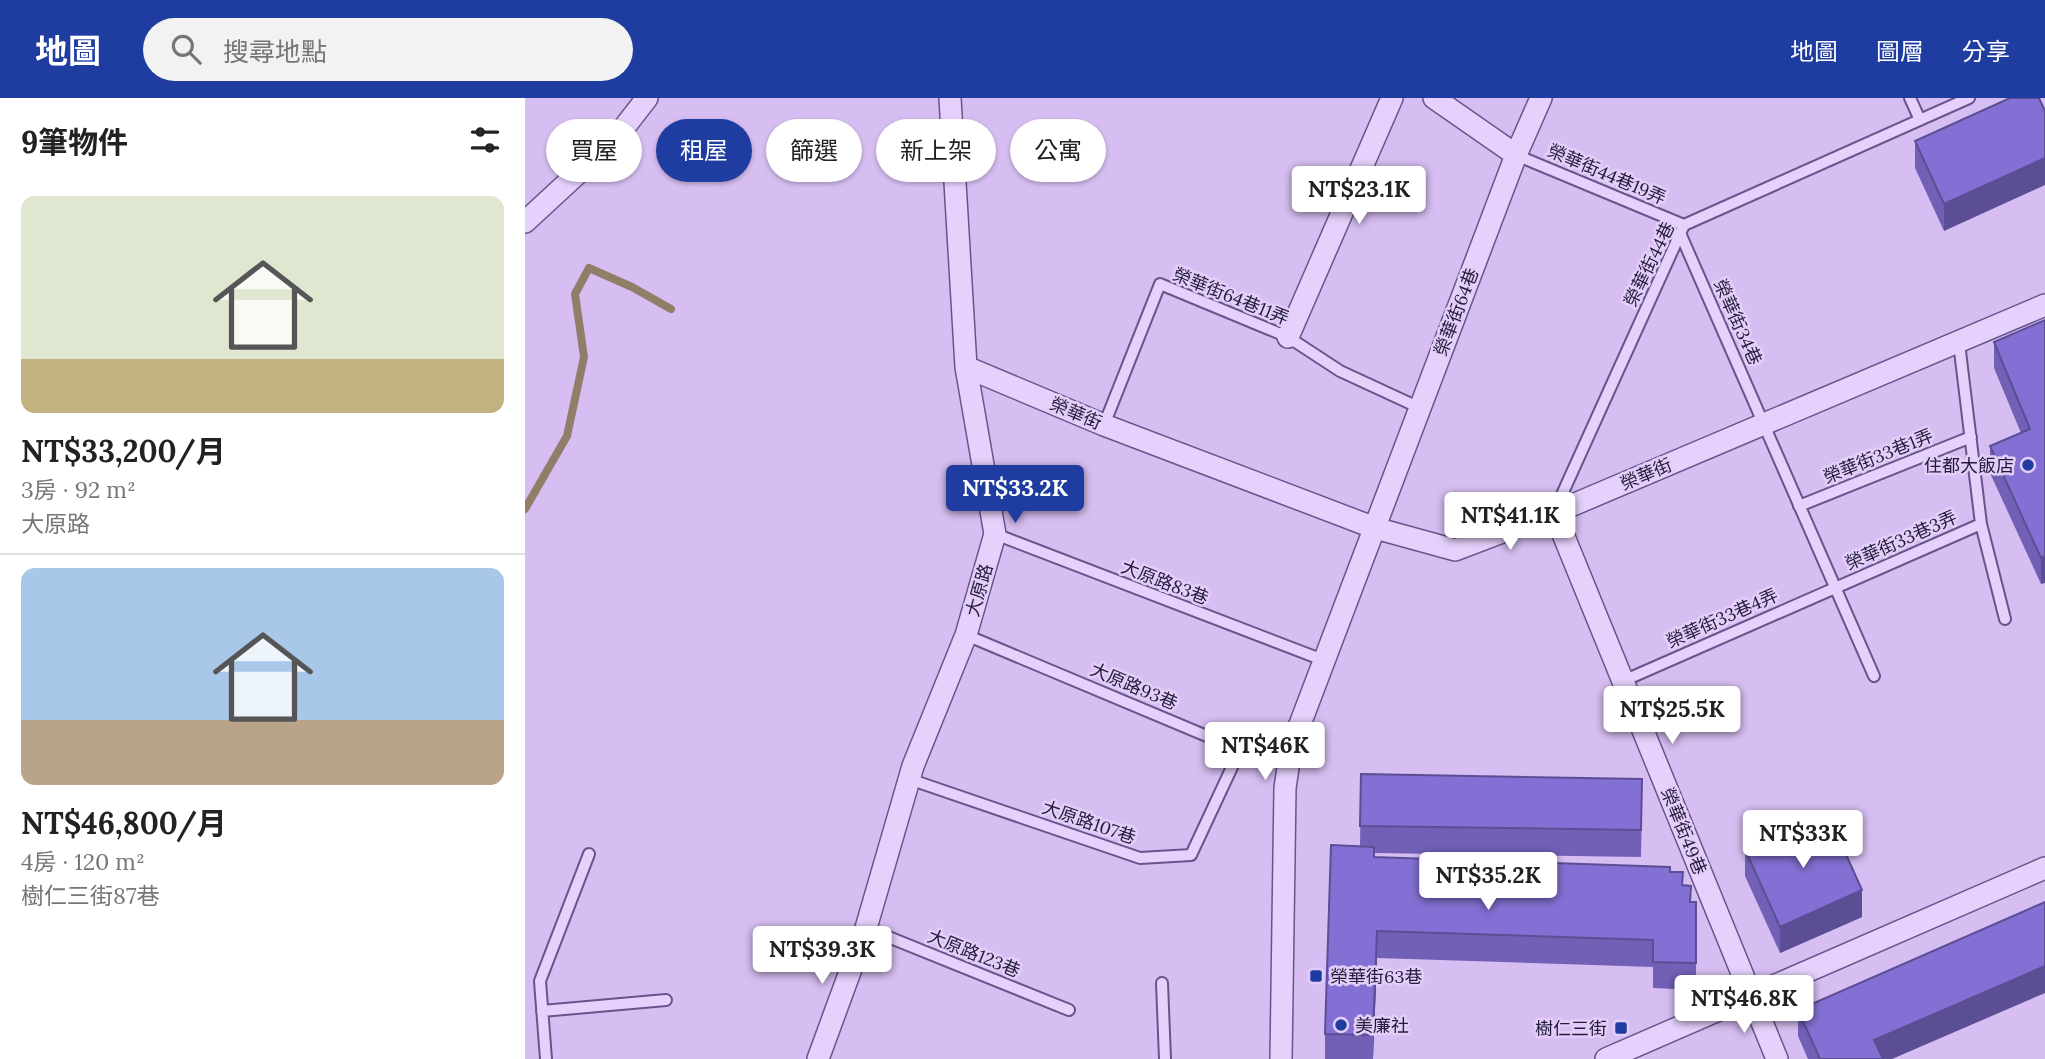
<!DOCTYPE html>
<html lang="zh-TW">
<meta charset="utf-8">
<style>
:root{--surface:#fff;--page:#f2f2f2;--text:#222;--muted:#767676;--line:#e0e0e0;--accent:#1f3ca0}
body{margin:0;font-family:Lora,"Noto Sans TC",serif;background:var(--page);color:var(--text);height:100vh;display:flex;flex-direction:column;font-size:26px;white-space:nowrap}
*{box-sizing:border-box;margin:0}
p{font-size:23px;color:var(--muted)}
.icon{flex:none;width:38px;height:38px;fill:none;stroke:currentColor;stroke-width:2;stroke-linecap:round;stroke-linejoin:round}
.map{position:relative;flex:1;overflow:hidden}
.sheet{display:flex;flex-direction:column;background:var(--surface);width:525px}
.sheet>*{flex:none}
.hud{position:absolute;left:21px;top:21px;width:665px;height:63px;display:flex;gap:14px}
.price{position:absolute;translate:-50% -60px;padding:0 16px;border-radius:7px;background:#fff;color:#222;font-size:23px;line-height:46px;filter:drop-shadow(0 2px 4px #0008)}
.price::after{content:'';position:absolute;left:50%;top:42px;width:21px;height:16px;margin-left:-10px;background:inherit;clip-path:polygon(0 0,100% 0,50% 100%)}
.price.active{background:var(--accent);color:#fff}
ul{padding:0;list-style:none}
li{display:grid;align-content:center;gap:14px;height:371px;padding:0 21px}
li+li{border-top:2px solid var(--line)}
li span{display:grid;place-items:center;height:217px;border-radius:14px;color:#555}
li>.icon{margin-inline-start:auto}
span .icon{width:126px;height:126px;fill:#fffc;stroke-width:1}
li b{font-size:30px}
h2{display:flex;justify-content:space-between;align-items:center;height:84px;padding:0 21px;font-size:30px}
.chip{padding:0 24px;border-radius:32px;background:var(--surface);box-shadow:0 2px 5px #0004;font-size:24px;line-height:63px}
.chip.active{background:var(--accent);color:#fff}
header{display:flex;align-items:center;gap:42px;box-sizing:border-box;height:98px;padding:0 35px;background:var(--accent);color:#fff}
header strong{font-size:33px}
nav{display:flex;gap:38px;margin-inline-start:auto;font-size:24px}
.search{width:490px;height:63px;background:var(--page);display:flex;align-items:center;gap:18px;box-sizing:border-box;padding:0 24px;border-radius:38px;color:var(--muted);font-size:26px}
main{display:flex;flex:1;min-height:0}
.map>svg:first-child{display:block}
</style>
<header>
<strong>地圖</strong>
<div class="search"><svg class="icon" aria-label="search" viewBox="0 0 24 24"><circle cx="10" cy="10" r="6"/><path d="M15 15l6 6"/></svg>搜尋地點</div>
<nav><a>地圖</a><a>圖層</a><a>分享</a></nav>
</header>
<main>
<section class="sheet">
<h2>9筆物件<svg class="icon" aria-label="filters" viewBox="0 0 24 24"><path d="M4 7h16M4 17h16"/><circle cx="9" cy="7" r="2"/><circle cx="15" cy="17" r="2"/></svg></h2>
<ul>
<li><span style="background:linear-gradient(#dfe7d0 75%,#c2b280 0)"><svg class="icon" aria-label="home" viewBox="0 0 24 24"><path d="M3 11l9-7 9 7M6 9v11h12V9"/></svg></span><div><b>NT$33,200/月</b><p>3房 · 92 m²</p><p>大原路</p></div></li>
<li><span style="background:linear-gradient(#a9c7e8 70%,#b9a48a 0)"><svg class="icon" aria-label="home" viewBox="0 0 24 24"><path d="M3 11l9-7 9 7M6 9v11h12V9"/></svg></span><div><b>NT$46,800/月</b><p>4房 · 120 m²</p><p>樹仁三街87巷</p></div></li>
</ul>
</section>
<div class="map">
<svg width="1520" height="961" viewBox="0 0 1520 961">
<rect width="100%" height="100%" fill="#d7bef2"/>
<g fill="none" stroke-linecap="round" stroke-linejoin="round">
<path stroke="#917e68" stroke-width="8" d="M0,411L42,338L59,259L50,196L64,170L107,189L146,211"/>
<defs>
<path id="lane" d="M1385,0L1395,22
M991,57L1159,127
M1155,135L1349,578
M1434,245L1456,426L1480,521
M579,327L635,186L763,239L815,273L895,310
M1274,408L1446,339
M1030,412L1159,127L1444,0
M470,436L798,562
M441,537L715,652L766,650
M1098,583L1456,426
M384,681L615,760L666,757L715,652
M341,830L544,912
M637,885L640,961
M17,913L141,902
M21,961L15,883L64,756"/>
<path id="street" d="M909,0L991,57
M0,124L91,40L122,0
M763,239L867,0
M441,269L579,327L850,430L930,452L1043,409L1520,207
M1029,414L1252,961
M293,961L341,830L388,668L441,537L470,436L441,269L425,0
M756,961L760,690L766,650L991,57L1016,0
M1081,961L1520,770"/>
</defs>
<use href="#lane" stroke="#66558c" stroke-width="14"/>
<use href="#street" stroke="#66558c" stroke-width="24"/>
<use href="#lane" stroke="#e6d1fc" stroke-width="10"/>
<use href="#street" stroke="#e6d1fc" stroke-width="21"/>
</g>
<path fill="#7260b6" d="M1520,13L1419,133L1390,70V43Z
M1520,222L1516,486L1465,375V348L1496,335L1469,270V244Z
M836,676L1117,707L1116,759L849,755V759L1145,774L1158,787L1166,804H1171V892L1128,890V869L852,860L848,961H800V936L835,748Z
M1220,751L1337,819L1255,855L1220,778Z
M1273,912L1367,961H1283L1273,938Z"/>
<path fill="#5c4e94" d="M1520,60V87L1419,133V106Z
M1520,458V485L1516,486V460Z
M1337,792V819L1255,855V829Z
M852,833V860L848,961V937Z
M1520,868V895L1367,961H1349V942Z"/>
<path fill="#8470d4" stroke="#5c4e94" stroke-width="2" d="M1485,0H1514L1520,13V60L1419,106L1390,43Z
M1520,222V458L1516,460L1465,348L1505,331L1469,244Z
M836,676L1117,681L1116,732L835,728Z
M1302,714L1337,792L1255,829L1220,751Z
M806,747L849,749V759L1145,769V774H1158L1157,787L1166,788L1165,804H1171V865L1128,864V842L852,833L848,937L800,936Z
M1520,804V868L1349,942L1358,961H1295L1273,912Z"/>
<g fill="#1f3ca0" stroke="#e3cef9" stroke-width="2.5">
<circle cx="1503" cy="367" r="7"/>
<rect x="784" y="871" width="14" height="14" rx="3.5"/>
<circle cx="816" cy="927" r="7"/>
<rect x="1089" y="923" width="14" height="14" rx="3.5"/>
</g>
<g text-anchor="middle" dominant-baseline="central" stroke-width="5" stroke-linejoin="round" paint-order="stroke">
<g font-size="18" fill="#231b3a" stroke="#e3cef9">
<text transform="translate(1082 76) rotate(23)">榮華街44巷19弄</text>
<text transform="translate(1124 166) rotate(-64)">榮華街44巷</text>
<text transform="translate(706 198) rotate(22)">榮華街64巷11弄</text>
<text transform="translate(931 214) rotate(-69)">榮華街64巷</text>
<text transform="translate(1213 224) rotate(66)">榮華街34巷</text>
<text transform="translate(551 315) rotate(23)">榮華街</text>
<text transform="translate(1353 358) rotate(-22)">榮華街33巷1弄</text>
<text transform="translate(1121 376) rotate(-23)">榮華街</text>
<text transform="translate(1376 442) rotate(-24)">榮華街33巷3弄</text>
<text transform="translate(640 484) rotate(21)">大原路83巷</text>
<text transform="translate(454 492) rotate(-74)">大原路</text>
<text transform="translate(1197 520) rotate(-24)">榮華街33巷4弄</text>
<text transform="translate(609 588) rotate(23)">大原路93巷</text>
<text transform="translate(564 724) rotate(19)">大原路107巷</text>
<text transform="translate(1159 733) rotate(68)">榮華街49巷</text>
<text transform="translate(449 855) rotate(22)">大原路123巷</text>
</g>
<g font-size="18" fill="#231b3a" stroke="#e3cef9" text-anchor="end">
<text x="1489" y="367">住都大飯店</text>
<text x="805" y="878" text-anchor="start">榮華街63巷</text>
<text x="830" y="927" text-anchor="start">美廉社</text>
<text x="1082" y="930">樹仁三街</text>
</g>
</g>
</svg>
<b class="price" style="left:834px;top:128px">NT$23.1K</b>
<b class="price active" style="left:490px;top:427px">NT$33.2K</b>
<b class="price" style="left:985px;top:454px">NT$41.1K</b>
<b class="price" style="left:1147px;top:648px">NT$25.5K</b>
<b class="price" style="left:740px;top:684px">NT$46K</b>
<b class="price" style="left:1278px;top:772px">NT$33K</b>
<b class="price" style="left:963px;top:814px">NT$35.2K</b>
<b class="price" style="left:297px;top:888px">NT$39.3K</b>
<b class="price" style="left:1219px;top:937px">NT$46.8K</b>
<div class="hud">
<a class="chip">買屋</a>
<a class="chip active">租屋</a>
<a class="chip">篩選</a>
<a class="chip">新上架</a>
<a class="chip">公寓</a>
</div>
</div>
</main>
